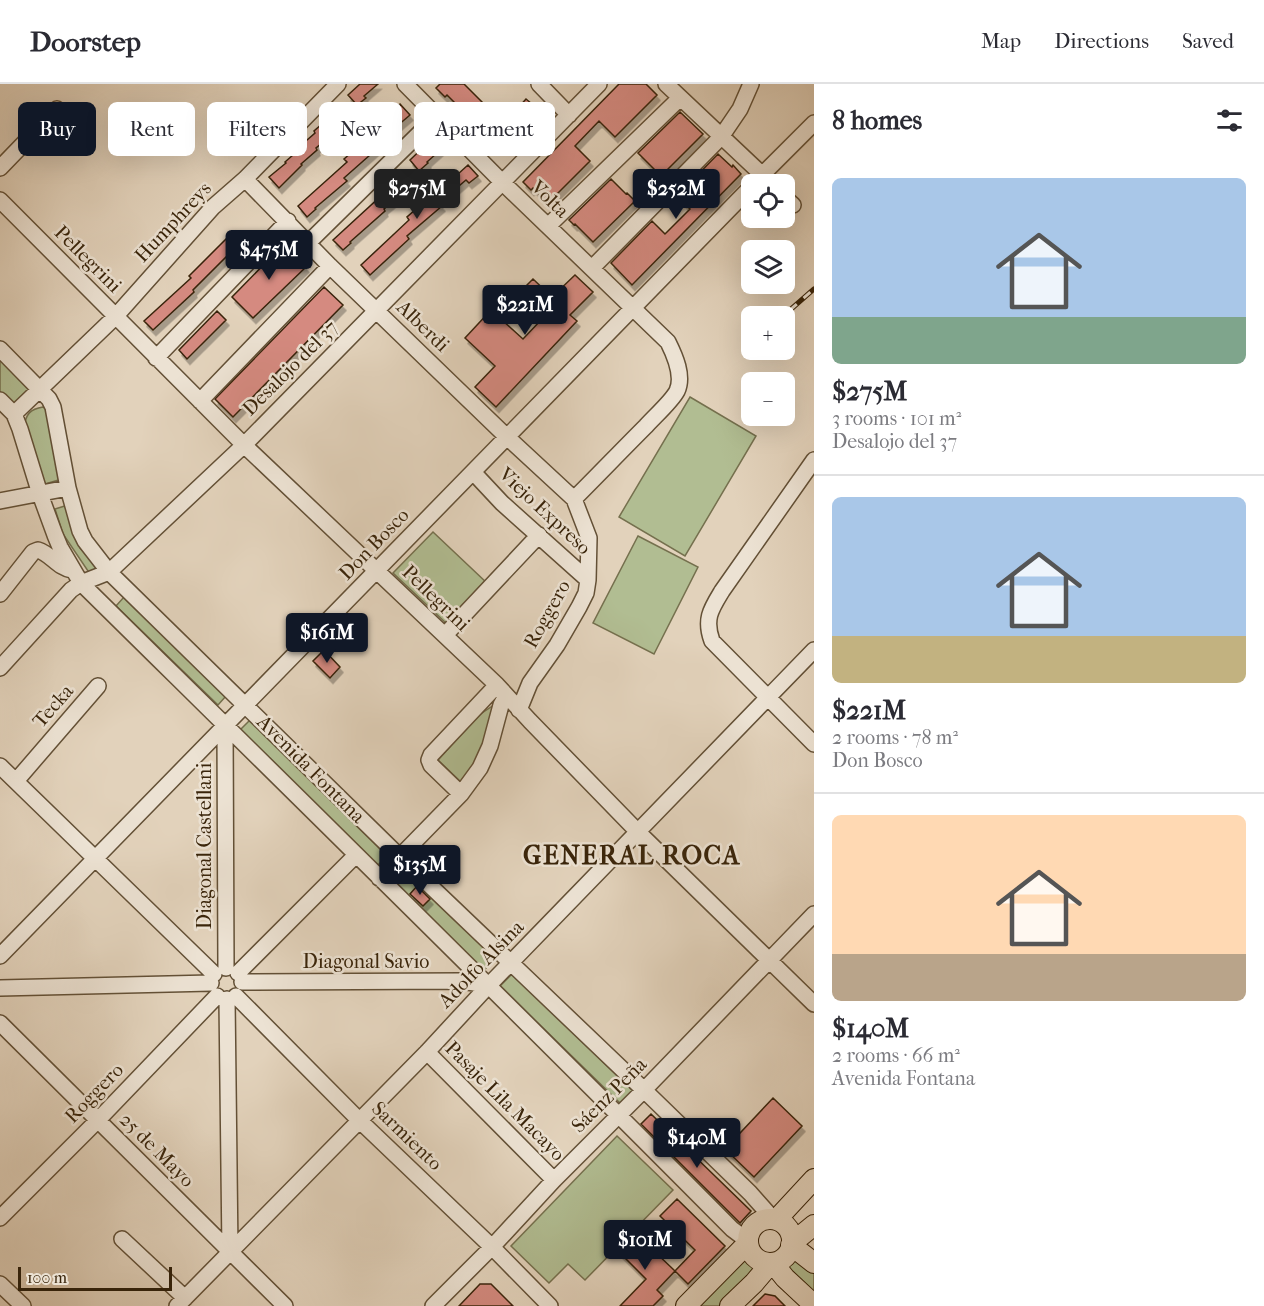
<!DOCTYPE html>
<meta charset="utf-8">
<style>
:root{--surface:#fff;--page:#f7f7f7;--text:#2b2b33;--muted:#7c7c81;--line:#e1e1e2;--accent:#111827}
body{margin:0;font-family:"IM FELL French Canon",serif;background:var(--page);color:var(--text);height:100vh;display:flex;flex-direction:column;font-size:22px;white-space:nowrap}
*{box-sizing:border-box;margin:0}
p{font-size:20px;color:var(--muted)}
.icon{flex:none;width:33px;height:33px;fill:none;stroke:currentColor;stroke-width:2;stroke-linecap:round;stroke-linejoin:round}
.map{position:relative;flex:1;overflow:hidden}
.sheet{display:flex;flex-direction:column;background:var(--surface);width:450px}
.sheet>*{flex:none}
.top-card{position:absolute;left:18px;top:18px;width:570px;height:54px;display:flex;gap:12px}
.tools{position:absolute;left:741px;top:90px;display:grid;gap:12px}
.tools a{display:grid;place-items:center;width:54px;height:54px;border-radius:9px;background:var(--surface);box-shadow:0 6px 24px #0002;font-size:30px}
.scale{position:absolute;left:18px;bottom:15px;width:154px;box-sizing:border-box;padding-left:6px;border:3px solid #39240a;border-top:0;font-size:16px;line-height:21px;white-space:nowrap;color:#39240a;-webkit-text-stroke:4px #ece2d3;paint-order:stroke}
.price{position:absolute;translate:-50% -51px;padding:0 14px;border-radius:6px;background:var(--accent);color:#fff;font-size:20px;line-height:39px;filter:drop-shadow(0 2px 3px #0008)}
.price::after{content:'';position:absolute;left:50%;top:36px;width:18px;height:14px;margin-left:-9px;background:inherit;clip-path:polygon(0 0,100% 0,50% 100%)}
.price.on{background:#222;color:#fff}
ul{padding:0;list-style:none}
li{display:grid;align-content:center;gap:12px;height:318px;padding:0 18px}
li+li{border-top:2px solid var(--line)}
li span{display:grid;place-items:center;height:186px;border-radius:9px;color:#555}
li>.icon{margin-inline-start:auto}
span .icon{width:108px;height:108px;fill:#fffc;stroke-width:1}
li b{font-size:26px}
h2{display:flex;justify-content:space-between;align-items:center;height:72px;padding:0 18px;font-size:26px}
.pill{padding:0 21px;border-radius:9px;background:var(--surface);box-shadow:0 6px 24px #0002;font-size:21px;line-height:54px}
.pill.on{background:var(--accent);color:#fff}
header{display:flex;align-items:center;gap:36px;box-sizing:border-box;height:84px;padding:0 30px;background:var(--surface);border-bottom:2px solid var(--line)}
header strong{font-size:28px}
nav{display:flex;gap:33px;margin-inline-start:auto;font-size:21px}
main{display:flex;flex:1;min-height:0}
.map>svg:first-child{display:block}
</style>
<header>
<strong>Doorstep</strong>
<nav><a>Map</a><a>Directions</a><a>Saved</a></nav>
</header>
<main>
<div class="map">
<svg width="814" height="1222" viewBox="0 0 814 1222">
<defs>
<filter id="shadow"><feDropShadow dx="3" dy="5.5" stdDeviation="0" flood-color="#0004"/></filter>
</defs>
<rect width="100%" height="100%" fill="#e2d2bb"/>
<filter id="stains"><feTurbulence type="fractalNoise" baseFrequency=".00333" numOctaves="4"/><feColorMatrix values="0 0 0 0 .2 0 0 0 0 .09 0 0 0 0 .02 0 0 0 .5 -.17"/></filter>
<radialGradient id="worn" r=".72"><stop offset=".6" stop-color="#630" stop-opacity="0"/><stop offset="1" stop-color="#630" stop-opacity=".3"/></radialGradient>
<path fill="#b1bd92" stroke="#75704e" stroke-width="1.5" d="M0,273L33,305L14,323L0,309Z
M690,313L756,352L685,472L619,433Z
M43,323L51,329L62,395L45,400L24,343C26,330 30,325 43,323Z
M68,421L80,464L99,485L90,490L63,450L55,425Z
M433,448L488,500L448,541L393,489Z
M638,452L698,483L654,570L593,539Z
M124,513L226,612L218,621L116,522Z
M497,619L483,667L463,700L438,676L479,631Z
M251,635L389,770L376,783L239,647Z
M403,784L496,875L483,887L390,797Z
M512,890L633,1007L621,1020L500,902Z
M617,1052L673,1106L585,1196L568,1180L549,1199L511,1162Z
M796,1170L814,1187V1212L784,1182Z
M744,1173L757,1185L721,1222H696Z"/>
<path fill="#d58a80" stroke="#39240a" stroke-width="1.5" filter="url(#shadow)" d="M360,0H378L364,12L366,14L357,21L348,11Z
M440,0H464L494,30L480,44L447,11L445,13L436,4Z
M619,0H646L657,11L615,53L599,37L575,62L590,77L548,119L533,104L531,106L523,98Z
M526,15L538,25L531,34L518,24Z
M400,20L410,31L376,60L379,63L344,94L347,97L315,124L316,125L307,133L298,122L347,78L344,75L376,47L374,44Z
M680,28L703,50L661,92L638,69Z
M322,40L332,51L316,64L317,66L301,80L302,81L279,104L269,93L286,79L285,78L301,64L299,63L315,49L314,47Z
M503,41L517,52L509,61L496,49Z
M437,50L446,61L427,78L428,79L419,87L410,76Z
M718,70L732,83L733,81L741,90L632,201L611,179L652,137L665,150L690,125L677,112Z
M468,81L478,92L469,99L466,96L439,119L442,122L407,152L409,155L370,191L361,181L409,136L407,133L439,105L436,102L445,95L448,99Z
M611,95L626,110L627,109L635,117L593,158L575,140L574,141L569,136Z
M390,101L400,112L384,125L385,127L350,158L351,159L343,166L333,156L383,110L382,108Z
M229,152L238,161L193,206L194,208L153,246L144,237L191,194L189,192Z
M284,160L306,183L253,234L232,213Z
M575,191L593,208L570,231L577,237L496,323L475,303L495,282L465,254L491,226L523,255L541,236L516,212L533,195L552,213Z
M324,203L343,221L233,333L215,315Z
M217,227L226,236L187,275L179,266Z
M324,566L340,583L330,594L313,577Z
M417,802L430,815L423,822L410,810Z
M773,1014L802,1042L754,1093L725,1065Z
M651,1030L751,1127L740,1139L641,1040Z
M677,1115L725,1162L688,1200L675,1187L695,1166L660,1132Z
M633,1147L675,1187L657,1206L663,1212L653,1222H620L646,1195L616,1165Z
M480,1200H491L513,1222H459Z
M765,1210L775,1212L785,1222H753Z"/>
<g fill="none" stroke-linecap="round" stroke-linejoin="round">
<defs>
<path id="minor" d="M405,0L502,98L668,258C675,272 684,292 677,307C672,317 654,333 646,342C622,366 598,391 574,415
M539,0L569,31
M666,0L772,100
M0,84L57,25
M245,95L330,182L507,353L574,415L589,454L588,496L586,509L579,523L557,561L530,599L519,626
M755,98L814,39
M784,113L793,121
M0,116L244,361L497,601L530,637L638,748L814,920
M548,142L680,14
M308,159L437,32
M592,184L721,53L740,25L751,0
M0,265L49,315L53,323L68,404L80,447L85,457L109,488L399,772L644,1006L750,1109L774,1136
M156,274L288,137
M0,316L14,330L20,345L40,410L55,451L60,463L81,499C299,714 517,928 732,1145L748,1157
M200,317L330,182
M14,330L115,233L213,123L245,95L338,0
M814,376L722,507C711,525 704,535 712,557L814,660
M473,388L502,419L588,496
M0,417L68,404
M0,510L33,468L38,466C51,470 58,484 72,486
M445,551L539,451
M0,584L71,506L81,499L109,488L244,361L599,0
M225,641L226,884
M0,682L214,890
M16,697L98,602
M461,710L431,681L429,676L431,671L497,601
M379,794L461,710L480,684L490,662L501,621L506,612
M0,872L752,102
M238,889L356,771
M242,898L460,897L489,901
M0,904L211,899
M236,912L359,1036L492,1163L550,1222
M227,915L230,1168
M0,939L285,1222
M427,968L554,1096
M0,1134L98,1036L217,912
M122,1155L185,1214
M0,1200L23,1222
M177,1222L427,968L489,901L814,566
M433,1222L492,1163L554,1096L644,1006L814,830"/>
<path id="major" d="M748 1157a22 22 0 1 1 44 0a22 22 0 1 1-44 0Z
M776,1136L814,1095
M792,1159L814,1141
M791,1161L814,1179
M773,1179L785,1194L814,1221
M686,1222L748,1159
M730,1222L754,1199L771,1179"/>
</defs>
<use href="#minor" stroke="#635036" stroke-width="18"/>
<use href="#major" stroke="#39240a" stroke-width="22"/>
<use href="#minor" stroke="#ece2d3" stroke-width="15"/>
<use href="#major" stroke="#e2d2bb" stroke-width="20"/>
<defs>
<path id="rail" d="M790,226L814,205"/>
</defs>
<use href="#rail" stroke="#39240a" stroke-width="5"/>
<use href="#rail" stroke="#ece2d3" stroke-width="3" stroke-dasharray="9" stroke-linecap="butt"/>
</g>
<g text-anchor="middle" dominant-baseline="central" stroke-width="5" stroke-linejoin="round" paint-order="stroke">
<g font-size="20" fill="#39240a" stroke="#ece2d3">
<text transform="translate(550 115) rotate(44)">Volta</text>
<text transform="translate(173 138) rotate(-47)">Humphreys</text>
<text transform="translate(88 175) rotate(45)">Pellegrini</text>
<text transform="translate(423 242) rotate(44)">Alberdi</text>
<text transform="translate(290 284) rotate(-45)">Desalojo del 37</text>
<text transform="translate(545 427) rotate(43)">Viejo Expreso</text>
<text transform="translate(374 460) rotate(-46)">Don Bosco</text>
<text transform="translate(436 514) rotate(44)">Pellegrini</text>
<text transform="translate(547 530) rotate(-61)">Roggero</text>
<text transform="translate(53 622) rotate(-49)">Tecka</text>
<text transform="translate(311 685) rotate(45)">Avenida Fontana</text>
<text transform="translate(204 762) rotate(-90)">Diagonal Castellani</text>
<text x="366" y="877">Diagonal Savio</text>
<text transform="translate(481 880) rotate(-46)">Adolfo Alsina</text>
<text transform="translate(94 1009) rotate(-46)">Roggero</text>
<text transform="translate(609 1011) rotate(-45)">Sáenz Peña</text>
<text transform="translate(505 1017) rotate(45)">Pasaje Lila Macayo</text>
<text transform="translate(407 1052) rotate(44)">Sarmiento</text>
<text transform="translate(157 1066) rotate(45)">25 de Mayo</text>
</g>
<g font-size="26" font-weight="bold" letter-spacing="1.5" fill="#39240a" stroke="#ece2d3">
<text x="632" y="771">GENERAL ROCA</text>
</g>
</g>
<rect width="100%" height="100%" filter="url(#stains)"/>
<rect width="100%" height="100%" fill="url(#worn)"/>
</svg>
<div class="tools">
<a><svg class="icon" aria-label="locate" viewBox="0 0 24 24"><circle cx="12" cy="12" r="6"/><path d="M12 2v4M12 18v4M2 12h4M18 12h4"/></svg></a>
<a><svg class="icon" aria-label="layers" viewBox="0 0 24 24"><path d="M12 4l9 5-9 5-9-5zM3 14l9 5 9-5"/></svg></a>
<a>+</a>
<a>−</a>
</div>
<div class="scale">100 m</div>
<b class="price on" style="left:417px;top:136px">$275M</b>
<b class="price" style="left:676px;top:136px">$252M</b>
<b class="price" style="left:269px;top:197px">$475M</b>
<b class="price" style="left:525px;top:252px">$221M</b>
<b class="price" style="left:327px;top:580px">$161M</b>
<b class="price" style="left:420px;top:812px">$135M</b>
<b class="price" style="left:697px;top:1085px">$140M</b>
<b class="price" style="left:645px;top:1187px">$101M</b>
<div class="top-card">
<a class="pill on">Buy</a>
<a class="pill">Rent</a>
<a class="pill">Filters</a>
<a class="pill">New</a>
<a class="pill">Apartment</a>
</div>
</div>
<section class="sheet">
<h2>8 homes<svg class="icon" aria-label="filters" viewBox="0 0 24 24"><path d="M4 7h16M4 17h16"/><circle cx="9" cy="7" r="2"/><circle cx="15" cy="17" r="2"/></svg></h2>
<ul>
<li><span style="background:linear-gradient(#a9c7e8 75%,#7fa58c 0)"><svg class="icon" aria-label="home" viewBox="0 0 24 24"><path d="M3 11l9-7 9 7M6 9v11h12V9"/></svg></span><div><b>$275M</b><p>3 rooms · 101 m²</p><p>Desalojo del 37</p></div></li>
<li><span style="background:linear-gradient(#a9c7e8 75%,#c2b280 0)"><svg class="icon" aria-label="home" viewBox="0 0 24 24"><path d="M3 11l9-7 9 7M6 9v11h12V9"/></svg></span><div><b>$221M</b><p>2 rooms · 78 m²</p><p>Don Bosco</p></div></li>
<li><span style="background:linear-gradient(#ffd9b3 75%,#b9a48a 0)"><svg class="icon" aria-label="home" viewBox="0 0 24 24"><path d="M3 11l9-7 9 7M6 9v11h12V9"/></svg></span><div><b>$140M</b><p>2 rooms · 66 m²</p><p>Avenida Fontana</p></div></li>
</ul>
</section>
</main>
